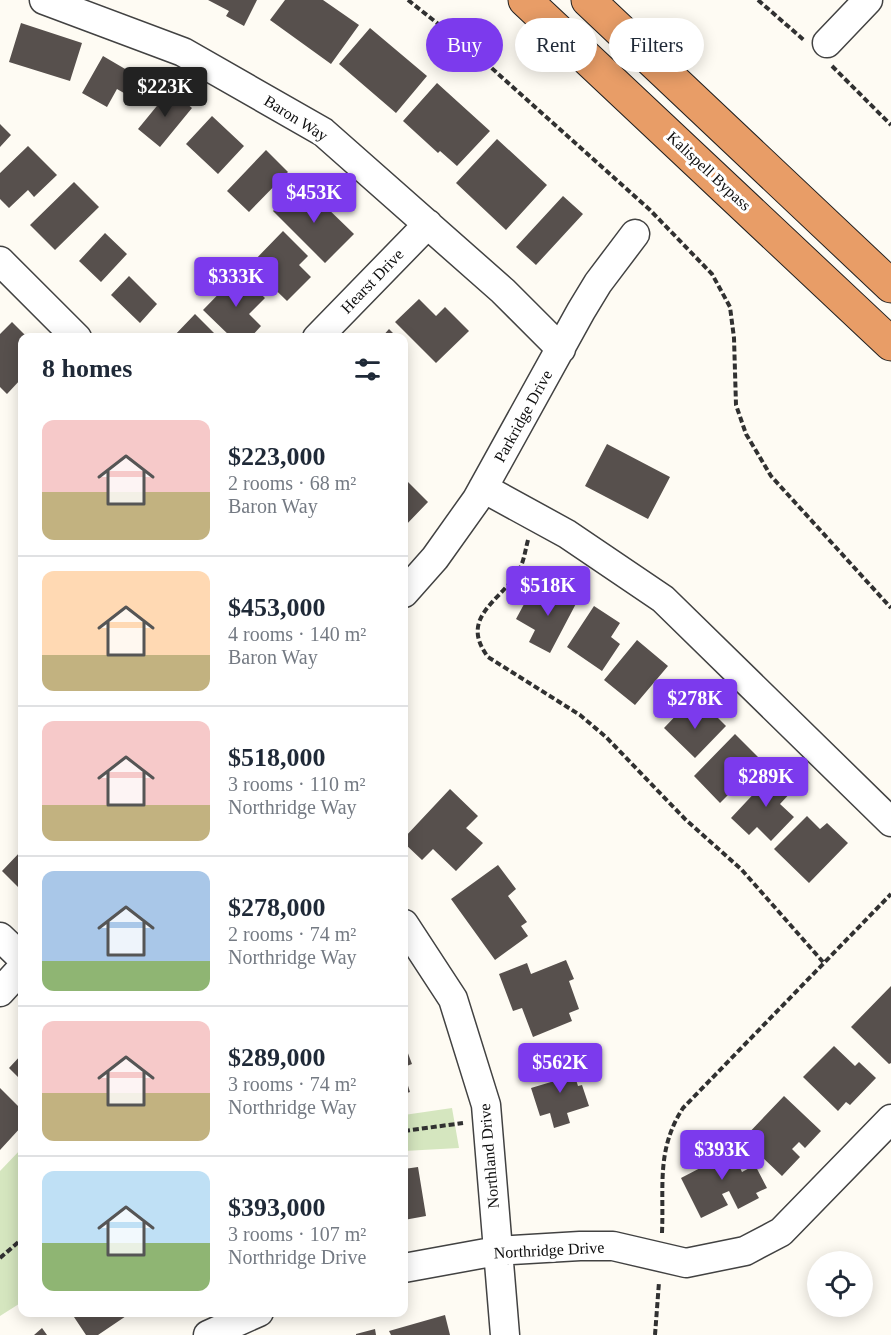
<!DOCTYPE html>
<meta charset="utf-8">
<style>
:root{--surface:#fff;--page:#f6f6f7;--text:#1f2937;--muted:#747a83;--line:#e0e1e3;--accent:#7c3aed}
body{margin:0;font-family:"Times New Roman",serif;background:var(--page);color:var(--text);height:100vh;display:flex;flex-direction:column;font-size:22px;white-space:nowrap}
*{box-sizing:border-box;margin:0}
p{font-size:20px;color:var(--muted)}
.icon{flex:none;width:33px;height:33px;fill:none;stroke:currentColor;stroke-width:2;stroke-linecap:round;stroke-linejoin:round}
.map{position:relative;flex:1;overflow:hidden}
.sheet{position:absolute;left:18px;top:333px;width:390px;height:984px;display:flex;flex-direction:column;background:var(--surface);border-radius:12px;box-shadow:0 3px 15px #0003}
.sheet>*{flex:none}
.guide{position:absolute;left:426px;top:18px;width:375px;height:54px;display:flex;gap:12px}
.fabs{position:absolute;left:807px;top:1251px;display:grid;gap:12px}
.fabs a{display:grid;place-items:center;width:66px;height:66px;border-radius:50%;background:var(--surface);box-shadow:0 3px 15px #0003;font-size:30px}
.price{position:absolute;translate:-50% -51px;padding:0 14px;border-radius:6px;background:var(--accent);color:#fff;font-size:20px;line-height:39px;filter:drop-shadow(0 2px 3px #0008)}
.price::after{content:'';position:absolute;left:50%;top:36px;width:18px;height:14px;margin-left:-9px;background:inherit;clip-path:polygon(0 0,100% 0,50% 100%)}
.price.selected{background:#222;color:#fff}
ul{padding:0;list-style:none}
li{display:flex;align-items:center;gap:18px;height:150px;padding:0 24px}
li+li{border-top:2px solid var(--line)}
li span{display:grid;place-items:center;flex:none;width:168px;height:120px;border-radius:12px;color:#555}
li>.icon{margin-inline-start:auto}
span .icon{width:72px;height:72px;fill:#fffc;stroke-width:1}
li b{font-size:26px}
h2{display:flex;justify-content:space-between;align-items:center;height:72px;padding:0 24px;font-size:26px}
.pill{padding:0 21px;border-radius:27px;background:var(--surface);box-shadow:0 3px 15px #0003;font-size:21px;line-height:54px}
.pill.selected{background:var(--accent);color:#fff}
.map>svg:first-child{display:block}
</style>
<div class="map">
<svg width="891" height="1335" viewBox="0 0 891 1335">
<rect width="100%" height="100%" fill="#fefbf3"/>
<path fill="#d5e6bf" d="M452,1108L459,1148L404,1151V1115Z
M22,1148V1302L0,1316V1171Z"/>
<path fill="#57504d" d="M208,0H257L244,26L226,16L229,11Z
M285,0H323L359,25L331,64L270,20Z
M21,23L82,43L70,81L9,62Z
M370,28L427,76L396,113L339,64Z
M103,56L132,73L135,67L150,76L136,100L117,89L107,107L82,93Z
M437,83L490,131L457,166L440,151L438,153L403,121Z
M170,90L192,108L160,147L138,129Z
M212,116L244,146L218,174L186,144Z
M0,124L11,135L0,147Z
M497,139L547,185L506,230L456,183Z
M28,146L57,175L34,197L28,190L9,208L0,199V173Z
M266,150L288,172L249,212L227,191Z
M74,182L99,207L55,250L30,225Z
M298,186L318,205L321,202L354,234L325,263L273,211Z
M563,196L583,214L536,265L516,247Z
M283,231L308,256L299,265L311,277L287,301L250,265Z
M105,233L127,254L101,282L79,261Z
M239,273L265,298L249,314L261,326L250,338H232L203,310Z
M129,276L157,304L140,323L111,295Z
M419,299L436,316L445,307L469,331L436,363L395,322Z
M195,314L219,338H172Z
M12,322L28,338H22V378L7,394L0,387V334Z
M389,329L398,338H381Z
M607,444L670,477L648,519L585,486Z
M404,478L428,502L404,527Z
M559,585L580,596L550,653L529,642L535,630L516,619L530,593L549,603Z
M594,606L620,623L611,637L620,644L602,671L567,647Z
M637,640L668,666L635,705L604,680Z
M684,707L696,718L707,707L726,726L695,758L664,728Z
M735,734L762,761L720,803L694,776Z
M775,771L794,789L780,804L794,817L771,841L757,827L749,835L731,818Z
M450,789L478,816L466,828L483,843L456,871L433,849L422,860L404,843V838Z
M807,816L820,829L827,823L848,843L809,883L774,849Z
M22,850V891L2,871Z
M498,865L516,889L508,896L527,922L521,926L528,936L495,960L451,899Z
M566,960L574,979L569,981L579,1009L569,1013L572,1021L533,1037L522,1008L513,1011L499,974L527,963L531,974Z
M891,986V1063L889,1064L851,1027Z
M834,1046L855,1066L859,1062L876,1078L850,1105L846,1102L838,1111L803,1077Z
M406,1048L412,1064L404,1067V1049Z
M22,1054V1081L9,1068Z
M569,1058L578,1086L582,1085L589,1106L567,1113L570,1123L554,1128L550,1113L540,1116L531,1088L551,1082L546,1065Z
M404,1073L410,1092L404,1094Z
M0,1088L22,1110V1126L0,1150Z
M784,1096L821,1131L805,1148L799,1142L792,1149L800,1157L782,1176L743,1139Z
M726,1139L742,1172L755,1165L767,1188L756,1193L759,1198L738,1209L729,1191L722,1194L728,1205L701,1218L681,1178L704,1166L698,1153Z
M418,1167L426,1216L404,1220V1169Z
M74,1312H132L98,1335H86L72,1314Z
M445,1315L450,1335H391L389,1331Z
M42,1328L47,1335H34Z
M375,1329L376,1335H356V1334Z"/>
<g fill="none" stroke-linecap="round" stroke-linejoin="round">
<defs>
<path id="minor" d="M44,0L183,52L323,132L503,291L561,349
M827,43L868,0
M0,261L77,338
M317,338L428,224
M483,488L567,534L663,599L891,822
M404,593L435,558L477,499L581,311L598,283L635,234
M404,924L453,999L486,1105L505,1335
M0,937L22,958
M0,992L22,968
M404,1268L497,1251L580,1246H613L686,1263L745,1251L781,1232L891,1119
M208,1335L259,1312"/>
<path id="highway" d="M525,0L891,344
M588,0L891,286"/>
</defs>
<use href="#minor" stroke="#424242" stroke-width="31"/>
<use href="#highway" stroke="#202020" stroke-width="35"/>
<path stroke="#313131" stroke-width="4" stroke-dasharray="6 3" stroke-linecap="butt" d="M408,0L476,54L650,210L712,274L730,307L734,338L736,405L746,434L771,476L891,608
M758,0L805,41
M832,66L891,125
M528,540C525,551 524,562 518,572C498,603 459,618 488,657L580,715L606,737L685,819L741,869L823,962
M404,1131L463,1123
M662,1233C664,1186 656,1150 683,1108L891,894
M0,1258L22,1239
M655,1335L659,1282"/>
<use href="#minor" stroke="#fff" stroke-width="28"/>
<use href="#highway" stroke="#e89d67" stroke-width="33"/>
</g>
<g text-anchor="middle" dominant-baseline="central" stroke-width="6" stroke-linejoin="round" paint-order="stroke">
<g font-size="16" fill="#0f0f0f" stroke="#fff">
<text transform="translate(296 118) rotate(32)">Baron Way</text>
<text transform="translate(709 171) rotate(43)">Kalispell Bypass</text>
<text transform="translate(372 281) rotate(-46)">Hearst Drive</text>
<text transform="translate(523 416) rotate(-61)">Parkridge Drive</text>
<text transform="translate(489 1156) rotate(-95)">Northland Drive</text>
<text transform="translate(549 1250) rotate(-3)">Northridge Drive</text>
</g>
</g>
</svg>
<div class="fabs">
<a><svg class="icon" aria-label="locate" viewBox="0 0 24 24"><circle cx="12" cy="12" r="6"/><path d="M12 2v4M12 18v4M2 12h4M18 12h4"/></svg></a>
</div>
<b class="price selected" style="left:165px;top:118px">$223K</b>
<b class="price" style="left:314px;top:224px">$453K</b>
<b class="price" style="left:236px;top:308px">$333K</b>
<b class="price" style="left:548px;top:617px">$518K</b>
<b class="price" style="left:695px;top:730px">$278K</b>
<b class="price" style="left:766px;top:808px">$289K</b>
<b class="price" style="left:560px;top:1094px">$562K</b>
<b class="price" style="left:722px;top:1181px">$393K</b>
<div class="guide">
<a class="pill selected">Buy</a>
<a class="pill">Rent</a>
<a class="pill">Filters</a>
</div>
<section class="sheet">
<h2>8 homes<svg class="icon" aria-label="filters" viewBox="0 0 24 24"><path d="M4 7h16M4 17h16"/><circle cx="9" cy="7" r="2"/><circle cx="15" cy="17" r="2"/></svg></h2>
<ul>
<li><span style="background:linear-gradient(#f6c9c9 60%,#c2b280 0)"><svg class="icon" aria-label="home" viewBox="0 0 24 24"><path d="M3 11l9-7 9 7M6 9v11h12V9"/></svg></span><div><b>$223,000</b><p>2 rooms · 68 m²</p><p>Baron Way</p></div></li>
<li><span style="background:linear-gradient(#ffd9b3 70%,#c2b280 0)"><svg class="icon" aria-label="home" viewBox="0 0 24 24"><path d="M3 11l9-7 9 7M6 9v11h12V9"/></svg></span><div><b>$453,000</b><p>4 rooms · 140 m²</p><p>Baron Way</p></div></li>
<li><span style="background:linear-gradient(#f6c9c9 70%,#c2b280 0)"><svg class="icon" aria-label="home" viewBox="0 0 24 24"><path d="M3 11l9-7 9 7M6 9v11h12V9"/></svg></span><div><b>$518,000</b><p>3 rooms · 110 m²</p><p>Northridge Way</p></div></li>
<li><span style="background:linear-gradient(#a9c7e8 75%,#8fb573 0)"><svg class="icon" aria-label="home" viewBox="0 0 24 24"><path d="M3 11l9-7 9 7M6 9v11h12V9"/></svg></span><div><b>$278,000</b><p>2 rooms · 74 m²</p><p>Northridge Way</p></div></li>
<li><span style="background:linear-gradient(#f6c9c9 60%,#c2b280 0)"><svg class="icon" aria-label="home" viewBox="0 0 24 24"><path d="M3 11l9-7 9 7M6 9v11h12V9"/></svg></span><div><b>$289,000</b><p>3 rooms · 74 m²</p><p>Northridge Way</p></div></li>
<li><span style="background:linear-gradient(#bfe0f5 60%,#8fb573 0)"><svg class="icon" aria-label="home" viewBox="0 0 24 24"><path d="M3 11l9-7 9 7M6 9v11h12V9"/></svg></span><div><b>$393,000</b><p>3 rooms · 107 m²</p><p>Northridge Drive</p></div></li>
</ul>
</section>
</div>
